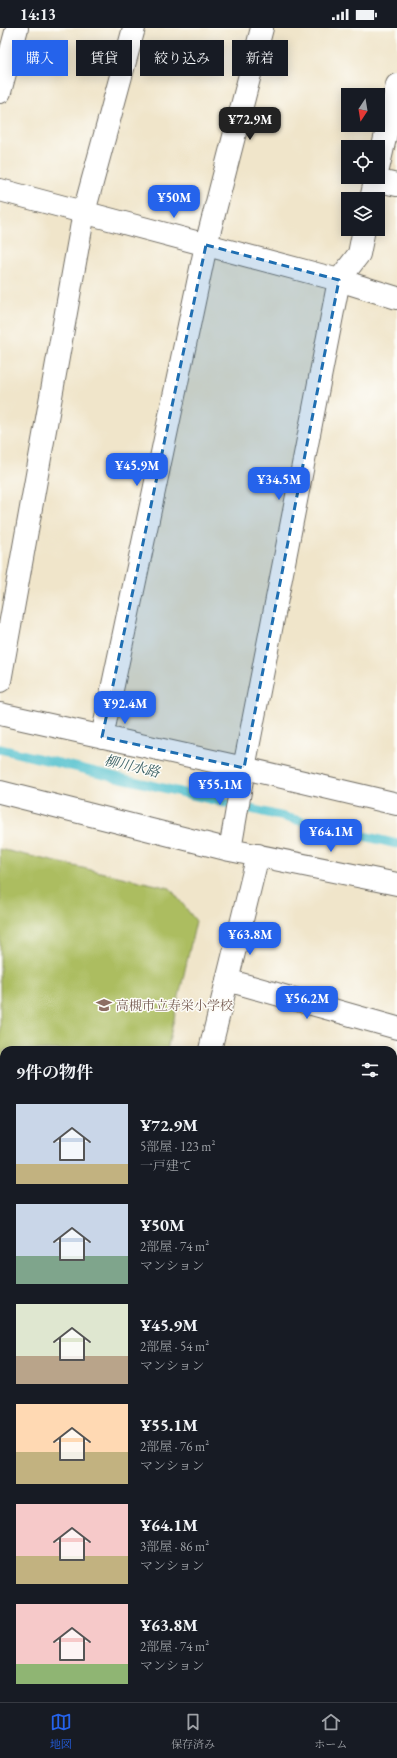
<!DOCTYPE html>
<html lang="ja">
<meta charset="utf-8">
<style>
:root{--surface:#171b24;--page:#242831;--text:#f1f3f6;--muted:#9ea1a6;--line:#363941;--accent:#2563eb}
body{margin:0;font-family:"EB Garamond","Noto Serif JP",serif;background:var(--page);color:var(--text);height:100vh;display:flex;flex-direction:column;font-size:15px;white-space:nowrap}
*{box-sizing:border-box;margin:0}
p{font-size:13px;color:var(--muted)}
.icon{flex:none;width:22px;height:22px;fill:none;stroke:currentColor;stroke-width:2;stroke-linecap:round;stroke-linejoin:round}
.map{position:relative;flex:1;overflow:hidden}
.sheet{position:absolute;left:0px;top:1018px;width:397px;height:656px;display:flex;flex-direction:column;background:var(--surface);border-radius:12px 12px 0 0;box-shadow:0 2px 10px #0003}
.sheet>*{flex:none}
.guide{position:absolute;left:12px;top:12px;width:373px;height:36px;display:flex;gap:8px}
.needle{width:26px;rotate:192deg}
.tools{position:absolute;left:341px;top:60px;display:grid;gap:8px}
.tools a{display:grid;place-items:center;width:44px;height:44px;border-radius:0px;background:var(--surface);box-shadow:0 2px 10px #0003;font-size:20px}
.price{position:absolute;translate:-50% -34px;padding:0 9px;border-radius:8px;background:var(--accent);color:#fff;font-size:13px;line-height:26px;filter:drop-shadow(0 1px 2px #0008)}
.price::after{content:'';position:absolute;left:50%;top:24px;width:12px;height:9px;margin-left:-6px;background:inherit;clip-path:polygon(0 0,100% 0,50% 100%)}
.price.on{background:#222;color:#fff}
ul{padding:0;list-style:none}
li{display:flex;align-items:center;gap:12px;height:100px;padding:0 16px}
li span{display:grid;place-items:center;flex:none;width:112px;height:80px;border-radius:0px;color:#555}
li>.icon{margin-inline-start:auto}
span .icon{width:48px;height:48px;fill:#fffc;stroke-width:1}
li b{font-size:17px}
h2{display:flex;justify-content:space-between;align-items:center;height:48px;padding:0 16px;font-size:17px}
.tag{padding:0 14px;border-radius:0px;background:var(--surface);box-shadow:0 2px 10px #0003;font-size:14px;line-height:36px}
.tag.on{background:var(--accent);color:#fff}
.status{display:flex;justify-content:space-between;align-items:center;height:28px;padding:0 20px;background:var(--surface);direction:ltr}
.status svg{height:11px;fill:currentColor}
.tab-bar{display:flex;justify-content:space-around;align-items:center;height:56px;border-top:1px solid var(--line);background:var(--surface);font-size:11px;color:var(--muted)}
.tab-bar a{display:grid;justify-items:center;gap:2px}
.tab-bar .on{color:var(--accent)}
.map>svg:first-child{display:block}
</style>
<div class="status"><b>14:13</b><svg viewBox="0 0 49 12"><path d="M0 12V9h3v3zM5 12V6h3v6zM10 12V3h3v9zM15 12V0h3v12zM26 1h20v11H26zM47 4h2v5h-2z"/></svg></div>
<div class="map">
<svg width="397" height="1674" viewBox="0 0 397 1674">
<rect width="100%" height="100%" fill="#fdfcf7"/>
<filter id="ink" filterUnits="userSpaceOnUse"><feTurbulence type="fractalNoise" baseFrequency=".025" numOctaves="2"/><feDisplacementMap in="SourceGraphic" scale="8" xChannelSelector="R" yChannelSelector="G"/><feConvolveMatrix kernelMatrix="1 2 1 2 8 2 1 2 1" color-interpolation-filters="sRGB"/></filter>
<filter id="wash" filterUnits="userSpaceOnUse"><feTurbulence type="fractalNoise" baseFrequency=".012" numOctaves="4" result="noise"/><feDisplacementMap in="SourceGraphic" scale="16" xChannelSelector="R" yChannelSelector="G"/><feGaussianBlur stdDeviation="0.9" result="paint"/><feColorMatrix in="noise" values="0 0 0 0 0 0 0 0 0 0 0 0 0 0 0 0 0 1.4 0 .05"/><feComposite in="paint" operator="in"/></filter>
<g filter="url(#wash)">
<rect width="100%" height="100%" fill="#f0e5ca"/>
<path fill="#acbd60" stroke="#6c7446" d="M0,821L170,860L196,893L167,1022H4V1115L0,1114Z
M0,1288L4,1289V1485L0,1487Z"/>
<g fill="none" stroke-linecap="round" stroke-linejoin="round">
<path stroke="#56c2cf" stroke-width="9" d="M0,721L397,816
M0,1278L4,1279
M393,1369L397,1370"/>
</g>
</g>
<g filter="url(#ink)">
<g fill="none" stroke-linecap="round" stroke-linejoin="round">
<defs>
<path id="minor" d="M0,64L17,0
M378,141L397,57
M375,152L397,157
M0,162L339,252L397,270
M371,171L376,149
M0,653L84,184L134,0
M0,686L244,740L397,776
M102,709L206,217L262,0
M0,764L230,822L397,856
M230,822L244,740L339,252L359,226L364,201
M227,952L397,1000
M210,1022L258,827
M393,1130L397,1114
M0,1260H4
M393,1347L397,1348
M393,1448L397,1449
M0,1499H4
M393,1593H397
M0,1644H4
M113,1670L131,1674
M266,1674L267,1670"/>
</defs>
<use href="#minor" stroke="#706c63" stroke-width="24"/>
<use href="#minor" stroke="#fff" stroke-width="22"/>
</g>
</g>
<path fill="#1f6fb2" fill-opacity="0.2" stroke="#1f6fb2" stroke-width="3" stroke-dasharray="8 5" stroke-linejoin="round" d="M206,217L339,252L244,740L102,709Z"/>
<defs>
<symbol id="school-bare" viewBox="-9 -9 18 18"><path d="M0-5L7-2L0 1L-7-2ZM-4 1L0 2.5L4 1V4Q0 6-4 4Z" fill="#8d6e63" stroke="#fdfcf7" stroke-width="2.5" paint-order="stroke"/></symbol>
</defs>
<g fill-rule="evenodd">
<use href="#school-bare" x="93" y="966" width="22" height="22"/>
</g>
<g text-anchor="middle" dominant-baseline="central" stroke-width="3" stroke-linejoin="round" paint-order="stroke">
<g font-size="13" fill="#785e54" stroke="#fdfcf7" text-anchor="start">
<text x="116" y="977">高槻市立寿栄小学校</text>
</g>
<g font-size="14" font-style="italic" fill="#3a6064" stroke="#fdfcf7">
<text transform="translate(132 738) rotate(13)">柳川水路</text>
</g>
</g>
</svg>
<div class="tools">
<a><svg class="needle" viewBox="-14 -14 28 28"><path d="M0-13l5 13h-10z" fill="#e53935"/><path d="M0 13l5-13h-10z" fill="#9ea1a6"/></svg></a>
<a><svg class="icon" aria-label="locate" viewBox="0 0 24 24"><circle cx="12" cy="12" r="6"/><path d="M12 2v4M12 18v4M2 12h4M18 12h4"/></svg></a>
<a><svg class="icon" aria-label="layers" viewBox="0 0 24 24"><path d="M12 4l9 5-9 5-9-5zM3 14l9 5 9-5"/></svg></a>
</div>
<b class="price on" style="left:250px;top:113px">¥72.9M</b>
<b class="price" style="left:174px;top:191px">¥50M</b>
<b class="price" style="left:137px;top:459px">¥45.9M</b>
<b class="price" style="left:279px;top:473px">¥34.5M</b>
<b class="price" style="left:125px;top:697px">¥92.4M</b>
<b class="price" style="left:220px;top:778px">¥55.1M</b>
<b class="price" style="left:331px;top:825px">¥64.1M</b>
<b class="price" style="left:250px;top:928px">¥63.8M</b>
<b class="price" style="left:307px;top:992px">¥56.2M</b>
<div class="guide">
<a class="tag on">購入</a>
<a class="tag">賃貸</a>
<a class="tag">絞り込み</a>
<a class="tag">新着</a>
</div>
<section class="sheet">
<h2>9件の物件<svg class="icon" aria-label="filters" viewBox="0 0 24 24"><path d="M4 7h16M4 17h16"/><circle cx="9" cy="7" r="2"/><circle cx="15" cy="17" r="2"/></svg></h2>
<ul>
<li><span style="background:linear-gradient(#c9d6e8 75%,#c2b280 0)"><svg class="icon" aria-label="home" viewBox="0 0 24 24"><path d="M3 11l9-7 9 7M6 9v11h12V9"/></svg></span><div><b>¥72.9M</b><p>5部屋 · 123 m²</p><p>一戸建て</p></div></li>
<li><span style="background:linear-gradient(#c9d6e8 65%,#7fa58c 0)"><svg class="icon" aria-label="home" viewBox="0 0 24 24"><path d="M3 11l9-7 9 7M6 9v11h12V9"/></svg></span><div><b>¥50M</b><p>2部屋 · 74 m²</p><p>マンション</p></div></li>
<li><span style="background:linear-gradient(#dfe7d0 65%,#b9a48a 0)"><svg class="icon" aria-label="home" viewBox="0 0 24 24"><path d="M3 11l9-7 9 7M6 9v11h12V9"/></svg></span><div><b>¥45.9M</b><p>2部屋 · 54 m²</p><p>マンション</p></div></li>
<li><span style="background:linear-gradient(#ffd9b3 60%,#c2b280 0)"><svg class="icon" aria-label="home" viewBox="0 0 24 24"><path d="M3 11l9-7 9 7M6 9v11h12V9"/></svg></span><div><b>¥55.1M</b><p>2部屋 · 76 m²</p><p>マンション</p></div></li>
<li><span style="background:linear-gradient(#f6c9c9 65%,#c2b280 0)"><svg class="icon" aria-label="home" viewBox="0 0 24 24"><path d="M3 11l9-7 9 7M6 9v11h12V9"/></svg></span><div><b>¥64.1M</b><p>3部屋 · 86 m²</p><p>マンション</p></div></li>
<li><span style="background:linear-gradient(#f6c9c9 75%,#8fb573 0)"><svg class="icon" aria-label="home" viewBox="0 0 24 24"><path d="M3 11l9-7 9 7M6 9v11h12V9"/></svg></span><div><b>¥63.8M</b><p>2部屋 · 74 m²</p><p>マンション</p></div></li>
</ul>
</section>
</div>
<nav class="tab-bar">
<a class="on"><svg class="icon" aria-label="map" viewBox="0 0 24 24"><path d="M3 6l6-2 6 2 6-2v14l-6 2-6-2-6 2zM9 4v14M15 6v14"/></svg>地図</a>
<a><svg class="icon" aria-label="saved" viewBox="0 0 24 24"><path d="M7 4h10v16l-5-4-5 4z"/></svg>保存済み</a>
<a><svg class="icon" aria-label="home" viewBox="0 0 24 24"><path d="M3 11l9-7 9 7M6 9v11h12V9"/></svg>ホーム</a>
</nav>
